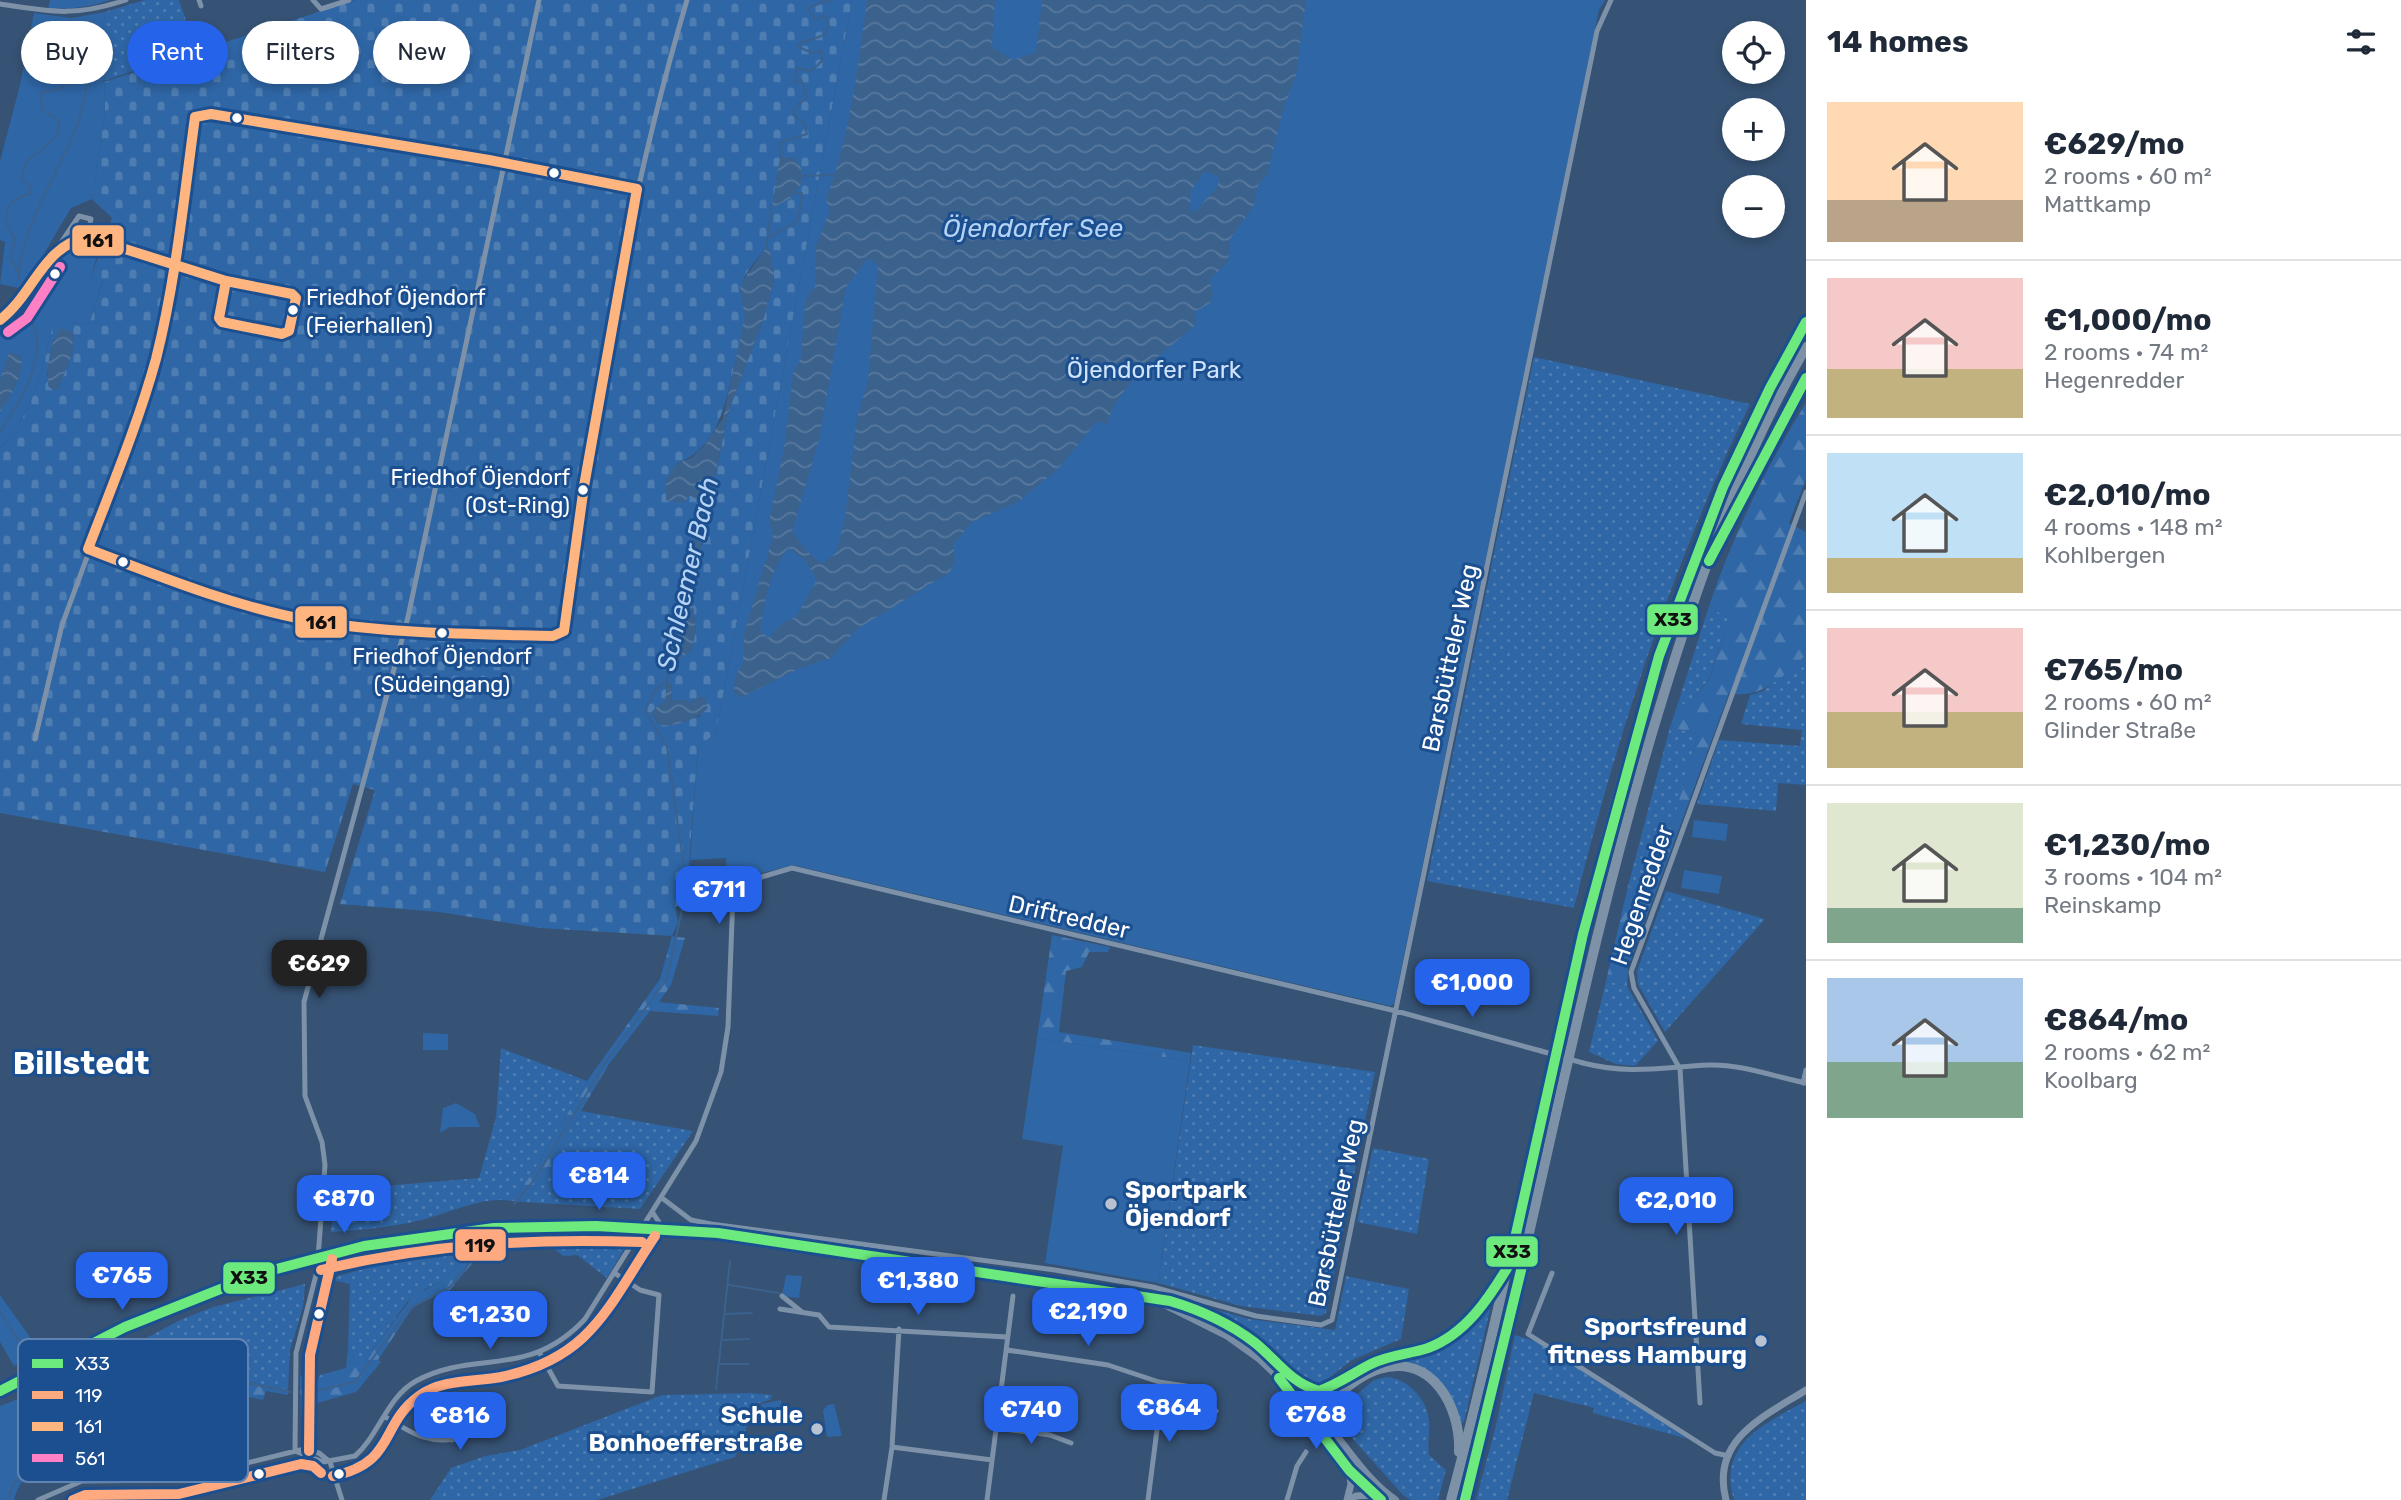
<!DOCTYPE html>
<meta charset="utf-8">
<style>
:root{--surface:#fff;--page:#f6f6f7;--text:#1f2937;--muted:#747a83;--line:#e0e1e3;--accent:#2563eb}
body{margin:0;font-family:Rubik,sans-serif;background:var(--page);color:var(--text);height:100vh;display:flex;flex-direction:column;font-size:26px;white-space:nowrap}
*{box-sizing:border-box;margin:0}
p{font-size:23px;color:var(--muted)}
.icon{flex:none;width:38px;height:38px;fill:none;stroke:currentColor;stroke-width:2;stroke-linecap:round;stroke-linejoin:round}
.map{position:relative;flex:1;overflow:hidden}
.panel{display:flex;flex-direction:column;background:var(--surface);width:595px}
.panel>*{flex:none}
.guide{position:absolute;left:21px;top:21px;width:665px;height:63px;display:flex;gap:14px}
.buttons{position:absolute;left:1722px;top:21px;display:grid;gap:14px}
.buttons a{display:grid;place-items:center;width:63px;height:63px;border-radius:50%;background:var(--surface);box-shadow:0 4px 10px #0003;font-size:35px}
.price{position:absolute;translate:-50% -60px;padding:0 16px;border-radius:14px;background:var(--accent);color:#fff;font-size:23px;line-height:46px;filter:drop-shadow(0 2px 4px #0008)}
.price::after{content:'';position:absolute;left:50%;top:42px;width:21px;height:16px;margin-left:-10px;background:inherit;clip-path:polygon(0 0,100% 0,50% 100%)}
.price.on{background:#222;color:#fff}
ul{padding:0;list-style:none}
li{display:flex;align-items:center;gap:21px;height:175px;padding:0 21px}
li+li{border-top:2px solid var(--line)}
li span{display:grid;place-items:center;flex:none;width:196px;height:140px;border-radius:0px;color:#555}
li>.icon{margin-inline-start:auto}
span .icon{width:84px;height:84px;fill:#fffc;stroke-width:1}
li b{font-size:30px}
h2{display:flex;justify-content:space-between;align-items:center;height:84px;padding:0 21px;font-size:30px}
.chip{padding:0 24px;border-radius:32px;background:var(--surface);box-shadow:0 4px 10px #0003;font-size:24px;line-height:63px}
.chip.on{background:var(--accent);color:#fff}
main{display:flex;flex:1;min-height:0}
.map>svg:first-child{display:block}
</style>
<main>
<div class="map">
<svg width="1806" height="1500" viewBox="0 0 1806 1500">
<defs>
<pattern id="grass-dots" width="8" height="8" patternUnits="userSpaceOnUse" patternTransform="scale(1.75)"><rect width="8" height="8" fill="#2f66a5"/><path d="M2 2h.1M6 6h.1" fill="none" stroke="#4e7db2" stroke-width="1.8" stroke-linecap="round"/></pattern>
<pattern id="forest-firs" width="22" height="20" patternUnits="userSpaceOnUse" patternTransform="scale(1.75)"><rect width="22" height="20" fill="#2f66a5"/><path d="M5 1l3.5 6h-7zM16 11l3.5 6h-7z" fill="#4e7db2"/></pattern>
<pattern id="cemetery-stones" width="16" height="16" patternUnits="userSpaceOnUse" patternTransform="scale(1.75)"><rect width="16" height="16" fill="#2f66a5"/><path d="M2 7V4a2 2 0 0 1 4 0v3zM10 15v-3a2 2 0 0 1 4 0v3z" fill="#4e7db2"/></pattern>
<pattern id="water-waves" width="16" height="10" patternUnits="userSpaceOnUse" patternTransform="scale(1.75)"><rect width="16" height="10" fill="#3b618d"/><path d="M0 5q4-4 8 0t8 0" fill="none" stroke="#58799e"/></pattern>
</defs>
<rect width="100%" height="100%" fill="#365274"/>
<path fill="url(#grass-dots)" d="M144,0H179L196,49L98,83L105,12Z
M1534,357L1750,404C1672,566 1618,733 1574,908L1427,881Z
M1709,606L1729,619L1709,679L1687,706L1678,703Z
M1806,655V785L1778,783L1776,811L1697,804L1719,740L1800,746L1802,730L1741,724L1750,695L1763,691Z
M1670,727L1698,734L1653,893L1628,886Z
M1666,891L1765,919L1665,1032L1638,984L1637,971Z
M1606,981L1627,986L1658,1041L1635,1066L1616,1064L1589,1052Z
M1193,1045L1375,1072L1326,1313L1321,1316L1241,1306L1158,1283Z
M501,1048L587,1081L531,1175L512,1201C482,1196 450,1213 422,1220C393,1227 362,1230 331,1232L335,1193L369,1194L371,1187L479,1178L496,1117Z
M581,1111L693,1131L640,1209L522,1202L539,1182Z
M1373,1148L1429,1159L1417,1234L1357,1222Z
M596,1242L628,1243L607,1278L577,1255L563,1256L549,1245Z
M473,1249L443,1281L425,1289L407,1302L359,1369L348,1348L350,1284L328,1279L416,1254L443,1256Z
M1346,1276L1409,1289L1401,1339L1352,1360L1317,1387L1302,1381L1256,1339L1215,1314L1217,1310L1249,1319L1335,1330Z
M305,1284L303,1307L290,1350L288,1390L187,1367L95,1402L83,1414L64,1382L180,1320L213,1307Z
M1492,1301L1464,1422L1461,1423C1451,1387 1440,1374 1404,1364L1400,1358L1435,1348L1460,1335Z
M1515,1335L1537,1342L1688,1439L1593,1413L1594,1408L1534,1393L1507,1500H1476L1496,1425Z
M1386,1377C1405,1377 1425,1397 1428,1415C1431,1428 1427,1442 1429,1455L1446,1470L1438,1500H1411L1404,1496L1349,1435L1341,1408L1374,1380Z
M751,1393L772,1395L770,1400L756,1404L735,1457L597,1500H430L451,1468L485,1456L520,1450L662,1395Z
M1806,1401V1500H1734C1717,1443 1766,1423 1806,1401Z"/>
<path fill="url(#forest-firs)" d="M1806,403V479L1789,523L1806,532V655C1782,676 1762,700 1729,693L1628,967L1627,986L1606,981L1628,886L1653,892L1698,734L1670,727L1678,703L1687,705L1709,680L1729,619L1709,606C1733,535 1766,467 1806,403Z
M1052,935L1110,947L1108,952H1089L1082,967L1066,971L1059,1032L1191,1053L1190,1061L1037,1038Z
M672,936L685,938L671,985L659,1002L719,1008L718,1016L650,1011L609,1064L539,1182L522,1202L512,1201L531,1175L587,1081L660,979Z
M485,1248L449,1291L421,1302L411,1310L378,1360L381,1362L356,1392L314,1404L301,1417L300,1376L316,1384L320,1375L346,1368L348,1348L359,1368L413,1296L443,1281L473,1249Z
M187,1367L288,1390V1395L266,1391L263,1400L190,1384L106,1414L95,1425L84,1418L83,1414L99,1400Z"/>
<path fill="url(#cemetery-stones)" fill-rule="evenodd" d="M355,0H852L716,734L698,746L686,903L675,907L678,922L672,936L540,928L439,912L340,904L375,790L353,784L325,872L0,813V448C35,413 42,367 54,320L89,324L103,281L91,277L112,218L92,199L105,112L104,82ZM766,248L770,251L774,280L764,317L728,413L708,512L692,598L696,631L667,640L680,613L699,513L700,500L689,495L676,464C720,447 725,403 735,363C739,348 746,330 745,315C744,301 739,293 744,278C748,269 760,256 766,248ZM73,333L72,354L58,389L47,375L53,340ZM666,684H671L672,701L687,700L701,716L670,725L658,724L652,712L666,701Z"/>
<path fill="#2f66a5" d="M50,0H110C89,7 71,10 48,8Z
M852,0H1605L1599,10L1394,1004L1390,1006L793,865L727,882L726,858L690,860L698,746L716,734Z
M105,12L98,82H104L105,112L92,199L71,208L23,289L0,284L5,242L0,240V161L20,85L34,13L71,18Z
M83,243L100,245L91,277L103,280L89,324L54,321C42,367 35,413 0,448V327L25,311L65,249Z
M1694,820L1728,824L1726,841L1692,837Z
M1684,870L1722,876L1719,894L1681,888Z
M423,1033L448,1034V1050H423Z
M1037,1038L1190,1061L1158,1283L1045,1263L1063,1146L1022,1139Z
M456,1103L475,1114L480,1127H450L440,1133L443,1108Z
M786,1275L802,1276L799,1298L782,1296Z
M0,1295L40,1351L14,1366L0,1342Z
M64,1381L86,1419C61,1443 23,1465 14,1500H0V1406Z
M781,1400L786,1424L764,1421L761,1404Z
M834,1404L842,1436L827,1437L823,1411L827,1405Z"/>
<path fill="url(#water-waves)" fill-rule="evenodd" d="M867,0H995L992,47L1013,60L1036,52L1042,0H1306L1296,76L1284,107L1267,175L1258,185L1254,205L1230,239L1228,262L1209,280L1213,294L1210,303L1196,311V324C1169,349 1112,388 1108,425L1097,421L1058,469L1019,501L971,523L953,545L955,562L949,573L857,629L831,658L800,668L740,698L734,692L735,677L743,663L744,634L773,536L769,520L784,449L793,374L801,357L805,304L809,293L815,287L816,246L830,210L826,199C850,137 858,66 867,0ZM1205,171L1220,177L1217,187L1195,212L1190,209L1191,191ZM868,258L878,265L868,381L857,418L845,518L836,553L821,564L806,550L792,531L819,440L846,287ZM788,548L805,560L817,580L796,617L784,622L768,638L760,630C765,599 769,573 788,548Z
M780,157L794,158L801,168V184L791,198L772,208Z
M766,248L770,251L774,280L764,317L728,413L708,512L692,598L696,631L692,650L670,666L665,662L663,653L667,640L680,613L700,500L690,495L684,503L666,500V481L676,464L691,458L704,446L723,418L745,316L740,289L745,277Z
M62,328L73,333L72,354L58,389L53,390L48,386C47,369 49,339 62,328Z
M9,352L21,356C24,377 11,395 0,412V380Z
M667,680L671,684L672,701L687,700L690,703L698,697H705L708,708C698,719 671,729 658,724L652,711L665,701Z"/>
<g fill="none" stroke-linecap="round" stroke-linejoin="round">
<path stroke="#3b618d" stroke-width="2" d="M94,1V0
M780,157L781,142L807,134L804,123L794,115V109L807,97L801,79L795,83L796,68L811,71L822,61L821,50L812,53L799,47V44L824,35L829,27L825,15L816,20L807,8L830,0
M802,176L835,175
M768,238L798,221L802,193H795
M766,249L772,207
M19,275L11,257L15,239L6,224C5,205 12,198 30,194V186L22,179L25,164C36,149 63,143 58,119L42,110L41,92L59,89L70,82L63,62L68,39L81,31
M19,280C17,236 60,169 76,128C89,94 90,56 93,20
M0,432C19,404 53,350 29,318
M670,664L667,680L655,691L645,711L667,747L686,883L683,904
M514,1204L535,1179L607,1060L667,979L683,905
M729,1285L779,1293
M0,1311L16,1337L34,1353
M725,1314L752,1313
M722,1340L749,1339
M719,1364H749
M57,1384L74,1406L76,1422
M716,1389L730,1261
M306,1393L355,1382L410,1308L450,1287L482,1248
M7,1500L13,1485L31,1462L99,1401L186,1370L290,1392"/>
<path stroke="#7d92a8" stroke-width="5" d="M199,0L201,6
M313,0L321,9L349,0
M0,4C51,12 75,17 126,0
M59,247C94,225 140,251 174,263
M0,320L16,309L79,216L91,219L87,237
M88,549C150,573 212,598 276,613C367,635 460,634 553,636L564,631L568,619C592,411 627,202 687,0
M35,739L62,625L135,427L156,357L176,253L195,117L211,114L489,160L637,189
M1583,1063C1630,1075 1663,1067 1709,1065C1741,1064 1775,1077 1806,1083
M1803,1083L1806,1070
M662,1198L691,1220L711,1224L1055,1270L1153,1287L1256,1316L1321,1325L1332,1320L1597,31L1611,0
M653,1213L664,1230
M1552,1273L1528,1334L1715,1453L1729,1456
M782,1296L802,1312
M780,1309L819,1315L829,1327L1007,1337
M1007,1350L1108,1365L1159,1382L1192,1387L1216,1411
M539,1352L558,1386L652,1392L659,1295L640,1290L616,1274
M1700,1403L1680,1069L1634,988L1631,972L1806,492
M384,1416C412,1434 432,1447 466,1436L468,1428L461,1426L452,1440
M996,1428L1050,1435L1071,1443
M892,1447L992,1460
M295,1451L323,1462L355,1456C379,1435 387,1397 416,1381C475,1349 528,1380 585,1319L696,1141L721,1072L728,1027L733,894L738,884L792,868L1396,1011L1541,1051
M295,1451L296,1353L317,1271L325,1165L322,1142L305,1096L304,1002L408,617L539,0
M330,1462L342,1500
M38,1500L82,1481L177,1480L300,1450L319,1453L330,1462
M884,1500L892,1447L899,1329
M987,1500L1013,1296
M1148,1500L1159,1414V1382
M1287,1500L1297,1466L1306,1452"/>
<path stroke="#7d92a8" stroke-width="7" d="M1347,1500L1351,1484L1349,1470
M1350,1500L1356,1496L1374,1495
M1726,1500C1710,1439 1765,1416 1806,1390"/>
<path stroke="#798da4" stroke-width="8" d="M1160,1302L1228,1336L1260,1359L1284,1382L1349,1470L1381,1500
M0,1391C42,1372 81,1348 123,1328C176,1302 232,1280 289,1264C485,1207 668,1226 866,1254C948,1266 1029,1277 1111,1290C1126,1294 1142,1299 1158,1301C1166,1302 1172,1301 1179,1304C1254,1328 1283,1371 1330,1428C1350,1453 1368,1481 1395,1500"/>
<path stroke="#7e92a7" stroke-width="10" d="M1741,496L1806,378
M1288,1374L1314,1391L1333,1387
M1334,1398L1329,1417L1337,1437
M1325,1405C1342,1392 1359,1375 1379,1369C1433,1353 1461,1408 1459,1452
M1308,1414L1313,1406L1365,1366L1430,1347L1455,1333L1484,1305L1505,1271
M1451,1500C1557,1105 1600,682 1806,322
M1465,1500C1535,1234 1581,962 1662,700C1699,579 1742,456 1806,347"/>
<path stroke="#7d92a8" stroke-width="5" d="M1541,1051L1583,1063"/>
<defs>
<path id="bus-1" d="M1709,561L1806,378
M1279,1378L1349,1470L1381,1500
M0,1391L125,1327L261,1273L364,1246L494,1228L596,1226L718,1233L1170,1301C1200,1310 1229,1323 1254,1342C1276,1359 1290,1383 1319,1391C1339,1384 1353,1373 1371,1364C1388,1355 1410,1354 1428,1348C1466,1334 1489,1298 1509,1265L1583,934L1659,656L1723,487L1770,388L1806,322
M1465,1500L1526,1250"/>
<path id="bus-2" d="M321,1270C428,1244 533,1238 642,1242
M309,1451L310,1355L332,1259
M333,1476C396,1463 379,1425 419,1396C442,1379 474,1382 501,1377C592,1358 608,1306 655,1236
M73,1500L85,1495L179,1494L301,1464L313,1466L321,1473"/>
<path id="bus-3" d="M226,281L292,294L296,298L289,331L282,334L222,322L219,318Z
M0,320C34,294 42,247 87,237L226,281
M88,549C112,486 138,424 156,359C176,280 184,197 195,117L211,114L489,160L637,189
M88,549C161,577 235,607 312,621C392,634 473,634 553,636L564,631
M564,631L584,486L637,189"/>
<path id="bus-4" d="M8,332L27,318L60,267"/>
</defs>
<use href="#bus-1" stroke="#1b4f8f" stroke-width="16"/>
<use href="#bus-2" stroke="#1b4f8f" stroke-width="16"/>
<use href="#bus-3" stroke="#1b4f8f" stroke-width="16"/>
<use href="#bus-4" stroke="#1b4f8f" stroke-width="16"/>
<use href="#bus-1" stroke="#6cea7d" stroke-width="10"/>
<use href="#bus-2" stroke="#ffa980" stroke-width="10"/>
<use href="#bus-3" stroke="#ffb580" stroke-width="10"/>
<use href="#bus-4" stroke="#ff80c5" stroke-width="10"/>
</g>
<g fill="#fff" stroke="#1b4f8f" stroke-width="2.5">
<circle cx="237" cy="118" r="6"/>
<circle cx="554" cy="173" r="6"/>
<circle cx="55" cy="274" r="6"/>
<circle cx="293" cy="310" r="6"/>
<circle cx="583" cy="490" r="6"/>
<circle cx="123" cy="562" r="6"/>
<circle cx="442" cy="633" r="6"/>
<circle cx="319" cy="1314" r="6"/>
<circle cx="259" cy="1474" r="6"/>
<circle cx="339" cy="1474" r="6"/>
</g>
<g fill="#b9c2ce" stroke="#1b4f8f" stroke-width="2.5">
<circle cx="1111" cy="1204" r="7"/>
<circle cx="1761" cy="1341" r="7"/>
<circle cx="817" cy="1429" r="7"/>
</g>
<g text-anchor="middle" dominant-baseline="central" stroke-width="6" stroke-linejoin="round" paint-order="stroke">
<g font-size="22" fill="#fff" stroke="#1b4f8f" text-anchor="start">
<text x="306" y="297">Friedhof Öjendorf<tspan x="306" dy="28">(Feierhallen)</tspan></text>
<text x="570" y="477" text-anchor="end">Friedhof Öjendorf<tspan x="570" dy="28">(Ost-Ring)</tspan></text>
<text x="442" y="656" text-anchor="middle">Friedhof Öjendorf<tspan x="442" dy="28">(Südeingang)</tspan></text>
</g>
<g font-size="24" fill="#cfe3fa" stroke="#1b4f8f">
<text x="1154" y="370">Öjendorfer Park</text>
</g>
<g font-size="24" fill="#fff" stroke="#1b4f8f">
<text transform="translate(1450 658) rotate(-78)">Barsbütteler Weg</text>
<text transform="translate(1642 895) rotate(-71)">Hegenredder</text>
<text transform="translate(1069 917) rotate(13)">Driftredder</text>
<text transform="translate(1336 1213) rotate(-78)">Barsbütteler Weg</text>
</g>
<g font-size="24" font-weight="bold" fill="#fff" stroke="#1b4f8f" text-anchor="end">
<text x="1125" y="1190" text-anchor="start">Sportpark<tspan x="1125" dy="28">Öjendorf</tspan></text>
<text x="1747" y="1327">Sportsfreund<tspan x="1747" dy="28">fitness Hamburg</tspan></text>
<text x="803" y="1415">Schule<tspan x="803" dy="28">Bonhoefferstraße</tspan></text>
</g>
<g font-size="26" font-style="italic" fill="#b5d3f5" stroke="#1b4f8f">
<text x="1033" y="228">Öjendorfer See</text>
<text transform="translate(688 574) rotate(-77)">Schleemer Bach</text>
</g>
<g font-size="32" font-weight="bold" fill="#fff" stroke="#1b4f8f">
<text x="81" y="1063">Billstedt</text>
</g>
</g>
<rect x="18" y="1339" width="230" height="143" rx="10" fill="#1b4f8f" stroke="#5f84b1" stroke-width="2"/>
<rect x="32" y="1359" width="31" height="9" fill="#6cea7d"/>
<rect x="32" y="1391" width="31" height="8" fill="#ffa980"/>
<rect x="32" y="1422" width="31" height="9" fill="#ffb580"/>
<rect x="32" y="1454" width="31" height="8" fill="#ff80c5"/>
<g font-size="19" fill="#fff">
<text x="75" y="1370">X33</text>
<text x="75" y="1402">119</text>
<text x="75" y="1433">161</text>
<text x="75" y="1465">561</text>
</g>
<g stroke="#1b4f8f" stroke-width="2.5">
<rect x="71" y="224" width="54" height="33" rx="7" fill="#ffb580"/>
<rect x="1646" y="603" width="53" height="33" rx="7" fill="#6cea7d"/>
<rect x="294" y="605" width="54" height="34" rx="7" fill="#ffb580"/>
<rect x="454" y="1228" width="53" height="34" rx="7" fill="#ffa980"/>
<rect x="1485" y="1235" width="54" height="33" rx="7" fill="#6cea7d"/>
<rect x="222" y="1261" width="54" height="34" rx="7" fill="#6cea7d"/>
</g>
<g font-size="19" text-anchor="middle" font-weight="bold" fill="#111">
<text x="98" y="247">161</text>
<text x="1673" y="626">X33</text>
<text x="321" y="629">161</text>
<text x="480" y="1252">119</text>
<text x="1512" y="1258">X33</text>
<text x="249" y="1284">X33</text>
</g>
</svg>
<div class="buttons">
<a><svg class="icon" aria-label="locate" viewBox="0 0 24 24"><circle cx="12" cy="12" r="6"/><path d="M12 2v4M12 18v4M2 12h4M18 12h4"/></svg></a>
<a>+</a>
<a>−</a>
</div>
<b class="price" style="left:719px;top:926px">€711</b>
<b class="price on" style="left:319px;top:1000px">€629</b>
<b class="price" style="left:1472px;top:1019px">€1,000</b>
<b class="price" style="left:599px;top:1212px">€814</b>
<b class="price" style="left:344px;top:1235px">€870</b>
<b class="price" style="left:1676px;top:1237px">€2,010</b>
<b class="price" style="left:122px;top:1312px">€765</b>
<b class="price" style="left:918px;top:1317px">€1,380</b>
<b class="price" style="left:1088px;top:1348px">€2,190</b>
<b class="price" style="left:490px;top:1351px">€1,230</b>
<b class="price" style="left:1169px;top:1444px">€864</b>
<b class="price" style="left:1031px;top:1446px">€740</b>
<b class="price" style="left:1316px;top:1451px">€768</b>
<b class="price" style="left:460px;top:1452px">€816</b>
<div class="guide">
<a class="chip">Buy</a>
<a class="chip on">Rent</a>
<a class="chip">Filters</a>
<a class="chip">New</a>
</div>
</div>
<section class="panel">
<h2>14 homes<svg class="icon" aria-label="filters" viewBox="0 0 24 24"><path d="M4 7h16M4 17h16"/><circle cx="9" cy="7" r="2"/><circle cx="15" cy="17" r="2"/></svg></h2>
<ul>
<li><span style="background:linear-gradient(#ffd9b3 70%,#b9a48a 0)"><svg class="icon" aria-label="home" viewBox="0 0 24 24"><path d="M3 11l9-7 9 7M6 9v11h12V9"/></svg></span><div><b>€629/mo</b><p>2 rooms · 60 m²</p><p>Mattkamp</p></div></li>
<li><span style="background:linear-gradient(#f6c9c9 65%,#c2b280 0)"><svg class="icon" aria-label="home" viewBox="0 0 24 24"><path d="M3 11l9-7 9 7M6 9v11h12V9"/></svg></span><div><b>€1,000/mo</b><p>2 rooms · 74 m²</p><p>Hegenredder</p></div></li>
<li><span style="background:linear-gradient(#bfe0f5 75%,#c2b280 0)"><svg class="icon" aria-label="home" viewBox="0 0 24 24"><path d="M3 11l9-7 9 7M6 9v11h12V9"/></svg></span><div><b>€2,010/mo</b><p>4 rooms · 148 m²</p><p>Kohlbergen</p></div></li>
<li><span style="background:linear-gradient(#f6c9c9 60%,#c2b280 0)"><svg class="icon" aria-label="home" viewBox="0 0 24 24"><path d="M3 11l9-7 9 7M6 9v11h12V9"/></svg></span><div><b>€765/mo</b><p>2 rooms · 60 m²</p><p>Glinder Straße</p></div></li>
<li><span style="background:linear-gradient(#dfe7d0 75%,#7fa58c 0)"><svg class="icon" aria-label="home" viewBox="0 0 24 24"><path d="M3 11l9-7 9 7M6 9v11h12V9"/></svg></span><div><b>€1,230/mo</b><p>3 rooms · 104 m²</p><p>Reinskamp</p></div></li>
<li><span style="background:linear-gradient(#a9c7e8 60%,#7fa58c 0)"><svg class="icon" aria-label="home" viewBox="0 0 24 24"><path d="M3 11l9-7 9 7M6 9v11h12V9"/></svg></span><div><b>€864/mo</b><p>2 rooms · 62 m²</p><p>Koolbarg</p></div></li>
</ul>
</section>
</main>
